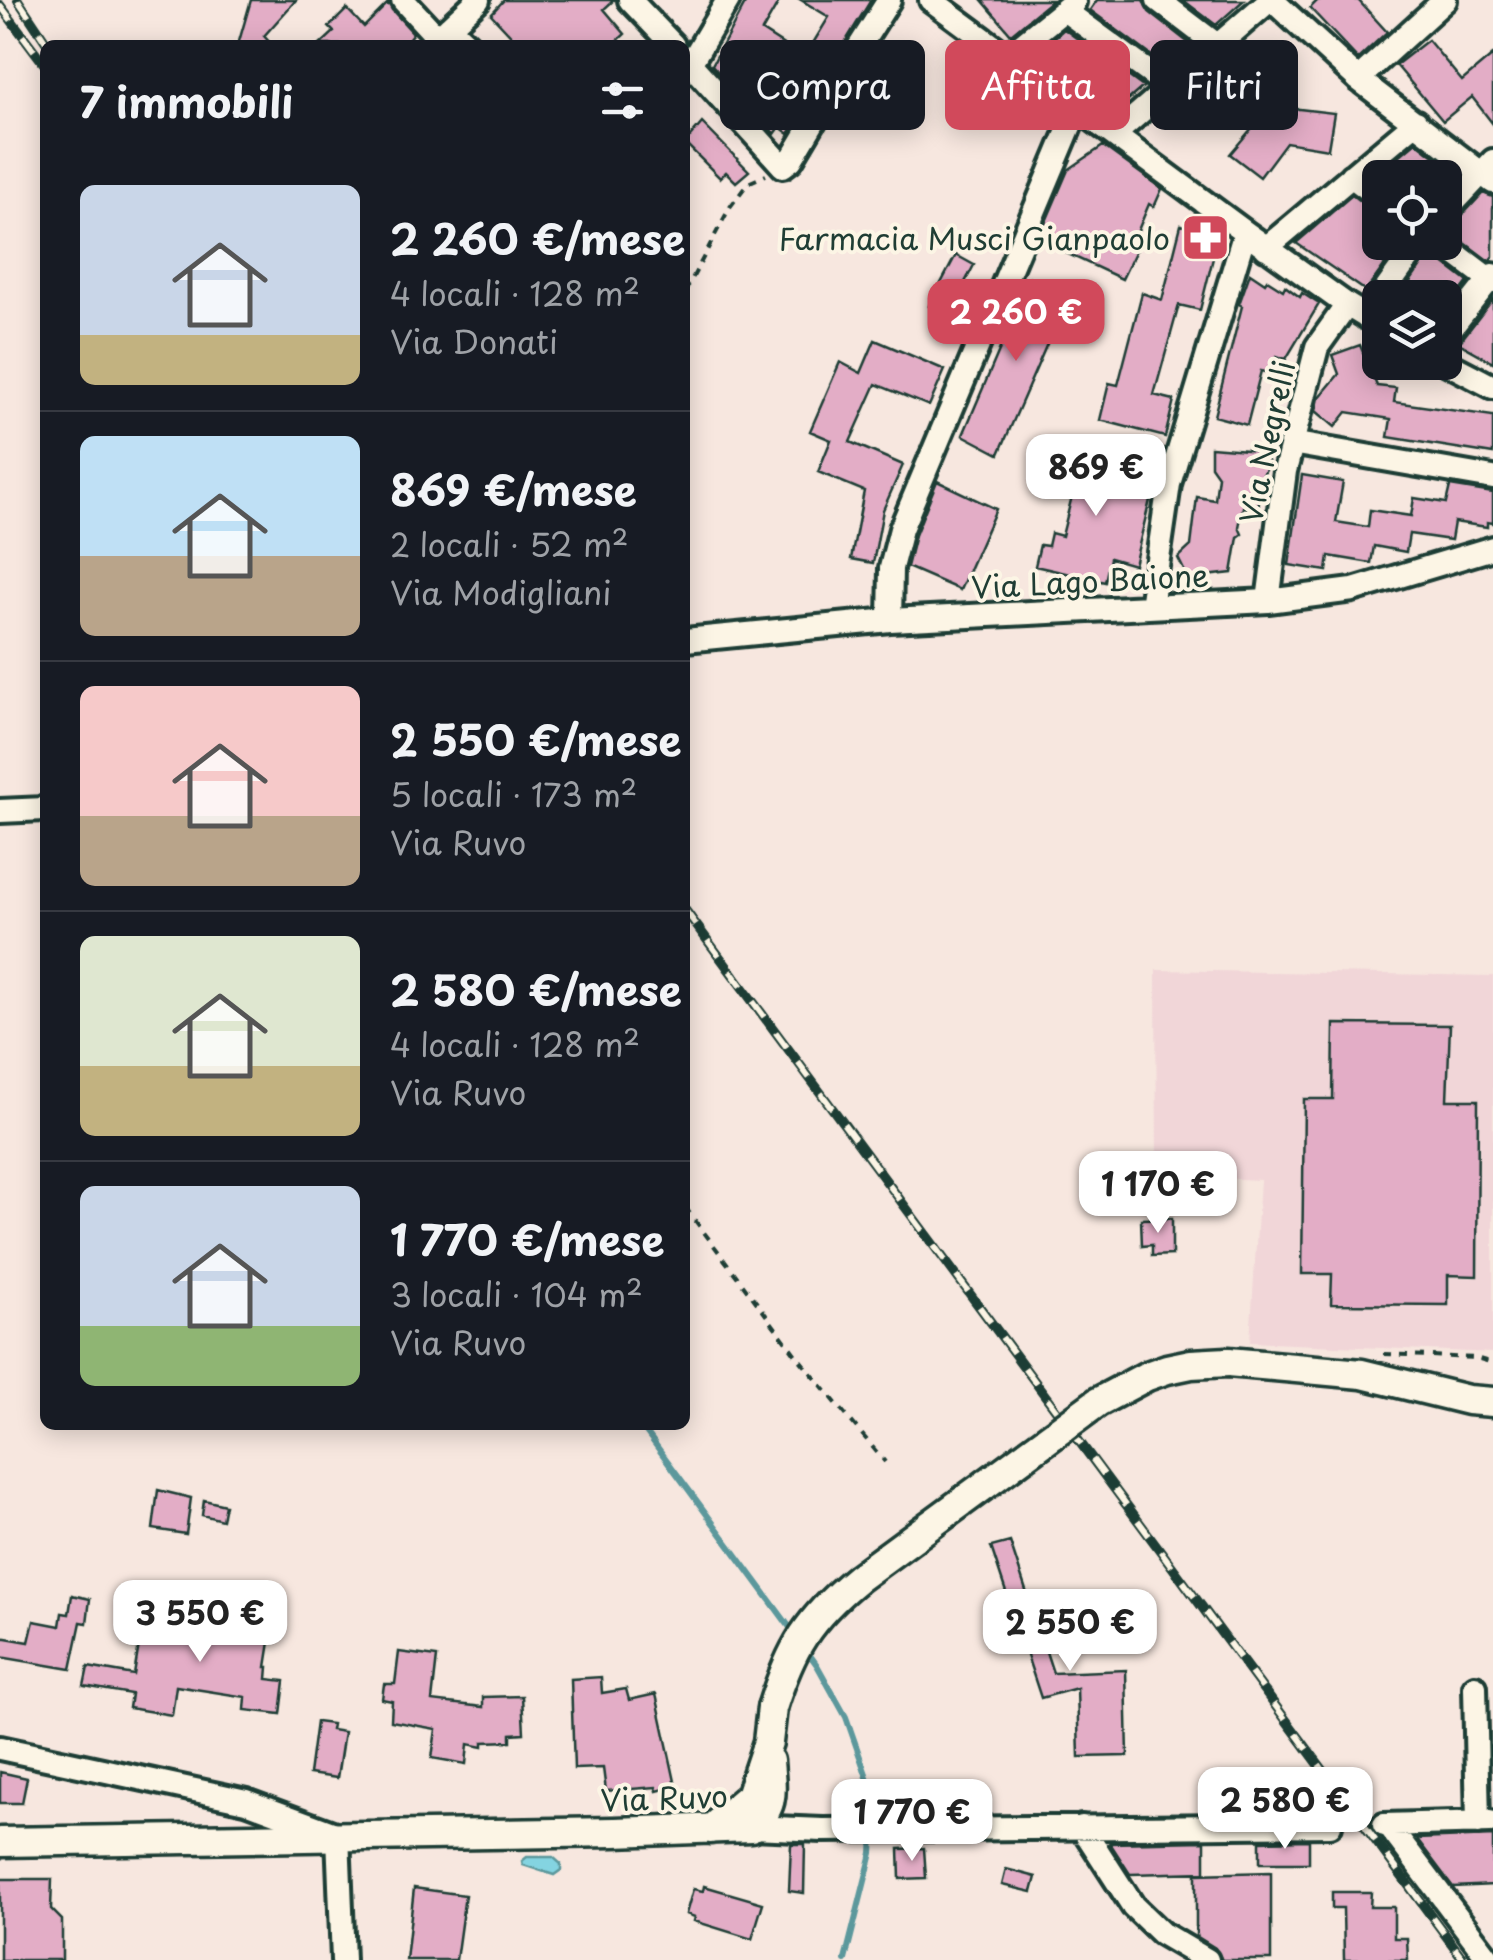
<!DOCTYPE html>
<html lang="it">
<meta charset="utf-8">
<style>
:root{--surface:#171b24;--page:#20242c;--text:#f1f3f6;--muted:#9ea1a6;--line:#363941;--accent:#d1495b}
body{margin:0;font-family:"Playpen Sans",sans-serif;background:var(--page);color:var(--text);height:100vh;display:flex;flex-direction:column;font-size:38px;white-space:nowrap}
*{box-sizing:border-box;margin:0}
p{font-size:32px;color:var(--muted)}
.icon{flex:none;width:55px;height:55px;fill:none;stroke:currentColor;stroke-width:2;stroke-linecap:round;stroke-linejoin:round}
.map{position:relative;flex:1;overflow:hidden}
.drawer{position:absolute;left:40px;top:40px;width:650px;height:1390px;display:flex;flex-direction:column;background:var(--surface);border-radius:15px;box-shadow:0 5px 25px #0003}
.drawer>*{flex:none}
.banner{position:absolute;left:720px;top:40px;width:622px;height:90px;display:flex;gap:20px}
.tools{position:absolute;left:1362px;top:160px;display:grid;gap:20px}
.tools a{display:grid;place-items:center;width:100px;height:100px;border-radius:15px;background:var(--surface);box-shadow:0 5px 25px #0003;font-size:50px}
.price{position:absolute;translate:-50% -85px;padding:0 22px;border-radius:20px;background:#fff;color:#222;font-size:32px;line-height:65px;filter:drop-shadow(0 2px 5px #0008)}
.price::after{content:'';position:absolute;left:50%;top:60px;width:30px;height:22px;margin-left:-15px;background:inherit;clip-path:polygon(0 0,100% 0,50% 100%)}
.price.active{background:var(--accent);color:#fff}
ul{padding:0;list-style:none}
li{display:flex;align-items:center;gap:30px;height:250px;padding:0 40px}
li+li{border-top:2px solid var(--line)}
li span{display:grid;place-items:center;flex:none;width:280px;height:200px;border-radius:15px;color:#555}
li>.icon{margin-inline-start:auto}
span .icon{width:120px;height:120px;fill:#fffc;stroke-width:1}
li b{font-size:42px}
h2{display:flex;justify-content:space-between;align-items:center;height:120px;padding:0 40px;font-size:42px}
.pill{padding:0 35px;border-radius:15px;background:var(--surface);box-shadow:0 5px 25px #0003;font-size:35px;line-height:90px}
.pill.active{background:var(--accent);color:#fff}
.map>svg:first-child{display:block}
</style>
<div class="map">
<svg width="1493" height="1960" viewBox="0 0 1493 1960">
<rect width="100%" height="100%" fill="#f7e7df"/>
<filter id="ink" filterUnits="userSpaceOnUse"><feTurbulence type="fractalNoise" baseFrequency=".01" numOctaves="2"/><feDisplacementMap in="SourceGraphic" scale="20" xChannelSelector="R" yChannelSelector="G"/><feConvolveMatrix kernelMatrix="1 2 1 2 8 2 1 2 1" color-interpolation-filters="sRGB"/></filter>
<g filter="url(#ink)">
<path fill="#f1d6d8" d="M1156,970L1493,976V1353L1250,1342L1260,1180L1157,1175Z"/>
<path fill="#84d4e1" stroke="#5c989c" stroke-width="2.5" d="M527,1857H553L561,1864V1870L554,1875L523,1865L522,1861Z"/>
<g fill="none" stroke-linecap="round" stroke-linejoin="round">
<path stroke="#5c989c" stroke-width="6" d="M641,1425L794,1633
M804,1647L817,1665L846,1717L874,1797L873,1823
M845,1960L872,1853L873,1836"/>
</g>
<path fill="#e3adc6" stroke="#1f3d34" stroke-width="2.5" d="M251,0H296L264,36L272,45H238Z
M504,0H614L604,9L625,34L613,45H520L491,14Z
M747,0H780L762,31L804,58L829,17L801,0H871L789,134L780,127L775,134L712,65Z
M982,0H1052L1011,34Z
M1097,0H1143L1149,12L1190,44L1168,68L1090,10Z
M1183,0H1244L1216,25Z
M1318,0H1358L1387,32L1358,59L1310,8Z
M388,3L392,10L413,33L403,45H320L334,32L329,27L347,9L364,27Z
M1064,29L1143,87L1113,113L1033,56Z
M1428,40L1462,81L1493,55V124L1472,97L1443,121L1396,65Z
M1275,68L1291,108L1334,113L1328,149L1286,142L1260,177L1230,154L1257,122L1241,81Z
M702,123L749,171L736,182L726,172L720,178L685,143Z
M1416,142L1459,175L1445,190V178L1380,179L1375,176Z
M1103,146L1162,189L1154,207L1149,204L1131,247L1136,250L1122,279L1038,240L1068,170Z
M1483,193L1493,197V256L1489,261L1445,228L1456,222Z
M1352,195L1371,210L1380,213V242H1401L1366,291L1296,243Z
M1181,225L1219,234L1200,310L1179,305L1154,395L1174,400L1165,437L1100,420L1109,383L1118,385L1142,293L1162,300Z
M1430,253L1468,282L1445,312V298H1399Z
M956,255L974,265L947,317L929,306Z
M1250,273L1265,283L1267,280L1283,290L1285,286L1300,297L1302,293L1319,304L1286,359L1277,356L1273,374L1261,371L1247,425L1214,416L1242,306L1239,304Z
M1030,278L1053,287L1054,283L1070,291L999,454L963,435Z
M1493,299V362L1459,343Z
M875,340L945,370L929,406L876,384L850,442L903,465L883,510L873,563L851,559L864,491L818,472L831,440L810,431L840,362L861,373Z
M1360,345L1377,386L1396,388L1394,402L1493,416V454L1388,437L1391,419L1347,412L1335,427L1316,411L1319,398L1339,374L1332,355Z
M1211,447L1259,451L1266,456L1269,464L1263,474L1266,480L1261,487L1258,509L1243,507L1239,527L1242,534L1238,537L1232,573L1188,578L1178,558L1191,546L1197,497L1215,500L1218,476L1211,466Z
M1068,451L1133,465L1127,489L1151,496L1134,565L1110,558L1105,582L1035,566L1040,545L1048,546L1051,533L1062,536L1074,488L1059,485Z
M1302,475L1343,482L1336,522L1368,527L1370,510L1411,516L1414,498L1446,503L1450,486L1493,493V523L1487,522V527L1454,522L1451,540L1409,534L1406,552L1374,546L1371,563L1329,556L1327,571L1289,565Z
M937,481L996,509L960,590L907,567L915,535Z
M1334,1024L1450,1025L1447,1100H1478L1477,1276L1448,1275V1305L1331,1304L1332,1274H1302L1304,1099H1333Z
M1172,1218V1255L1152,1256V1245L1142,1246L1141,1219Z
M158,1490L191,1498L186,1534L153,1529Z
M204,1500L225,1505L222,1520L202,1515Z
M1010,1542L1053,1673L1126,1670L1128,1756L1079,1757L1077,1688L1041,1698L991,1547Z
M220,1592L249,1597L247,1629L264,1631L262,1640L270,1642L266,1667H268L267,1679L285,1681L281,1714L245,1710L246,1697L176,1686L172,1715L129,1708L131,1694L84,1686L88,1667L134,1675L141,1632L209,1642L210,1632L213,1633Z
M72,1595L90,1599L87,1623L81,1622L71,1669L0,1657V1637L29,1642L34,1621L60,1626L62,1613L69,1614Z
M399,1652L437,1657L432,1701L483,1707V1697L522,1696L524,1733L511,1734V1741L483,1742V1747L468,1744L466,1764L432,1758L436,1729L391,1721L392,1701L382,1699L384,1684H395Z
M601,1677L602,1693L626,1689L629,1700L656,1694L676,1786L657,1791L656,1787L606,1791L603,1768L574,1769L571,1679Z
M316,1722L332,1724L331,1730L344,1732L337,1778L309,1774Z
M0,1772L27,1778L22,1803H0Z
M1493,1836V1885L1453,1887L1417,1839Z
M1309,1840V1863H1260V1841Z
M1205,1841V1872L1130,1874L1110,1843Z
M791,1844H805L804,1893L789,1891Z
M924,1848L926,1878L900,1879L899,1849Z
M1006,1869L1036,1877L1032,1892L1002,1885Z
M1271,1872V1960H1222L1215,1948L1196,1936V1874Z
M0,1879H52L51,1909L62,1920V1960H0Z
M704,1886L763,1903L752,1939L694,1921L695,1917L686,1914L693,1889L703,1891Z
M414,1888L465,1895L456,1960H406Z
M1332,1892H1371L1370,1907H1394V1938H1407L1408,1960H1344L1343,1908H1332Z"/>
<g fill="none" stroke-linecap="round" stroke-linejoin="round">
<defs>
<path id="minor" d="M403,0L438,38
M630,0L673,45
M931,0L1245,232L1347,305L1380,325
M1158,0L1217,45
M1272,0L1358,79L1493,182
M1064,10L1169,87
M449,27L468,45
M430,45L478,0
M1007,56L1074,2
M685,58L783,166L791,160L842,74L889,0
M690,64L728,0
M1358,79L1445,0
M1114,135L1270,0
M1351,176L1380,198
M1445,212L1493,161
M1440,242L1493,282
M1266,248L1416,122
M1366,317L1420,242
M1445,336L1493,275
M1445,362L1493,387
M1291,443L1493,478
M1268,601L1285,471L1317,347L1347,305
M1151,607L1169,484L1245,232
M890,620L891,568L901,529L1078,107
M685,640L890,620L1268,601L1353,590L1493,548
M0,811L45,809
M1475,1687L1478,1823
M0,1748L246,1801L338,1835L343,1960
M1384,1825L1490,1822
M1388,1825L1490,1960
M751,1827L823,1830L1330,1825
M1082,1827L1133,1906L1161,1933L1207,1960"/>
<path id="major" d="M1228,1362L1362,1374L1468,1400L1493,1402
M751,1827C776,1807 771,1790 769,1761
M711,1829L750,1796L768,1742L772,1708
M0,1842L615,1832L751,1827"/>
</defs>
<use href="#minor" stroke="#1f3d34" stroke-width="30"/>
<use href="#major" stroke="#1f3d34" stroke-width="35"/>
<path stroke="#1f3d34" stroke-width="4" stroke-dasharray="8 8" stroke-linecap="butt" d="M685,292L730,207L748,183L766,175
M685,1207L796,1355L885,1462
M1384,1354L1476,1358L1493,1363"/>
<use href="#minor" stroke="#fcf5e5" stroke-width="22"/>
<use href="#major" stroke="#fcf5e5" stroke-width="28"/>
<defs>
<path id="rail" d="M18,0L48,45
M0,5L45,65
M685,910L1464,1960"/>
</defs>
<use href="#rail" stroke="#1f3d34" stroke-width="10"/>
<use href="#rail" stroke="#fcf5e5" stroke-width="6" stroke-dasharray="19" stroke-linecap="butt"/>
<defs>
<path id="major-bridge" d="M772,1708C791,1647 808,1619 858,1578L1098,1402L1147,1376L1167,1369L1191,1364L1228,1362"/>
</defs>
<use href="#major-bridge" stroke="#1f3d34" stroke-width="35" stroke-linecap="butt"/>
<use href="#major-bridge" stroke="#fcf5e5" stroke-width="28"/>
</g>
</g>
<defs>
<symbol id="pharmacy-square" viewBox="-11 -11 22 22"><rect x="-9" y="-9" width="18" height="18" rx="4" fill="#d1495b" stroke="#fcf5e5"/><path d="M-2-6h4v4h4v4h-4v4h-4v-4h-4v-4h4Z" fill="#fff"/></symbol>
</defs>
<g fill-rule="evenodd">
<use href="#pharmacy-square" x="1178" y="210" width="55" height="55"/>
</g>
<g text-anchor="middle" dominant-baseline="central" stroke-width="8" stroke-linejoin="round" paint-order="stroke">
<g font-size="30" fill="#1f3d34" stroke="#fcf5e5" text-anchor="end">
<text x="1170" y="237">Farmacia Musci Gianpaolo</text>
</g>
<g font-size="30" fill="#1f3d34" stroke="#fcf5e5">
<text transform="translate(1266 442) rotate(-78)">Via Negrelli</text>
<text transform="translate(1090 580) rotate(-3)">Via Lago Baione</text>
<text transform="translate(664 1797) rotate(-2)">Via Ruvo</text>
</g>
</g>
</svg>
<div class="tools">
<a><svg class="icon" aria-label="locate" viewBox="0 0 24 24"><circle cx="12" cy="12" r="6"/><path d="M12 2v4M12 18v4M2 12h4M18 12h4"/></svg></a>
<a><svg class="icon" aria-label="layers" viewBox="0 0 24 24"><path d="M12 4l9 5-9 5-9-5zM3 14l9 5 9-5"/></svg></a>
</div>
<b class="price active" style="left:1016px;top:364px">2 260 €</b>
<b class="price" style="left:1096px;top:519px">869 €</b>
<b class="price" style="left:1158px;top:1236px">1 170 €</b>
<b class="price" style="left:200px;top:1665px">3 550 €</b>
<b class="price" style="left:1070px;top:1674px">2 550 €</b>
<b class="price" style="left:1285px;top:1852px">2 580 €</b>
<b class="price" style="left:912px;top:1864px">1 770 €</b>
<div class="banner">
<a class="pill">Compra</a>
<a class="pill active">Affitta</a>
<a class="pill">Filtri</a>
</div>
<section class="drawer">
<h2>7 immobili<svg class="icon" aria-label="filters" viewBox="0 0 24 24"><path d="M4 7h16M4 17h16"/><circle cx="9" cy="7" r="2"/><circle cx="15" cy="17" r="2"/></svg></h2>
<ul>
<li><span style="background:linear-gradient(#c9d6e8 75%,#c2b280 0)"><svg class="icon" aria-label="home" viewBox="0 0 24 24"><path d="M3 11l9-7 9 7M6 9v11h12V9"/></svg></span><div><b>2 260 €/mese</b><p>4 locali · 128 m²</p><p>Via Donati</p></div></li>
<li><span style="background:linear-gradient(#bfe0f5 60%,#b9a48a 0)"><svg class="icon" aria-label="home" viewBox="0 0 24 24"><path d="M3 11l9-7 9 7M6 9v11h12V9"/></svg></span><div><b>869 €/mese</b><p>2 locali · 52 m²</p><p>Via Modigliani</p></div></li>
<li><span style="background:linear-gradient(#f6c9c9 65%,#b9a48a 0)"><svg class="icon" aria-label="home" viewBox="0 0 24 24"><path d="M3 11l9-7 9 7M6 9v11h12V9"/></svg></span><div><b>2 550 €/mese</b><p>5 locali · 173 m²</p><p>Via Ruvo</p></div></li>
<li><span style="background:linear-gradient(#dfe7d0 65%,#c2b280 0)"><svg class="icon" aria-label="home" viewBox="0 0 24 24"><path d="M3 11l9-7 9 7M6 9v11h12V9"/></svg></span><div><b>2 580 €/mese</b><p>4 locali · 128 m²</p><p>Via Ruvo</p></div></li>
<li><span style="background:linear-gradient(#c9d6e8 70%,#8fb573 0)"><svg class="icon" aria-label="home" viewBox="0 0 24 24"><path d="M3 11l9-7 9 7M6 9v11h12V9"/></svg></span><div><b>1 770 €/mese</b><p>3 locali · 104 m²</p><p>Via Ruvo</p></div></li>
</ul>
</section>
</div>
